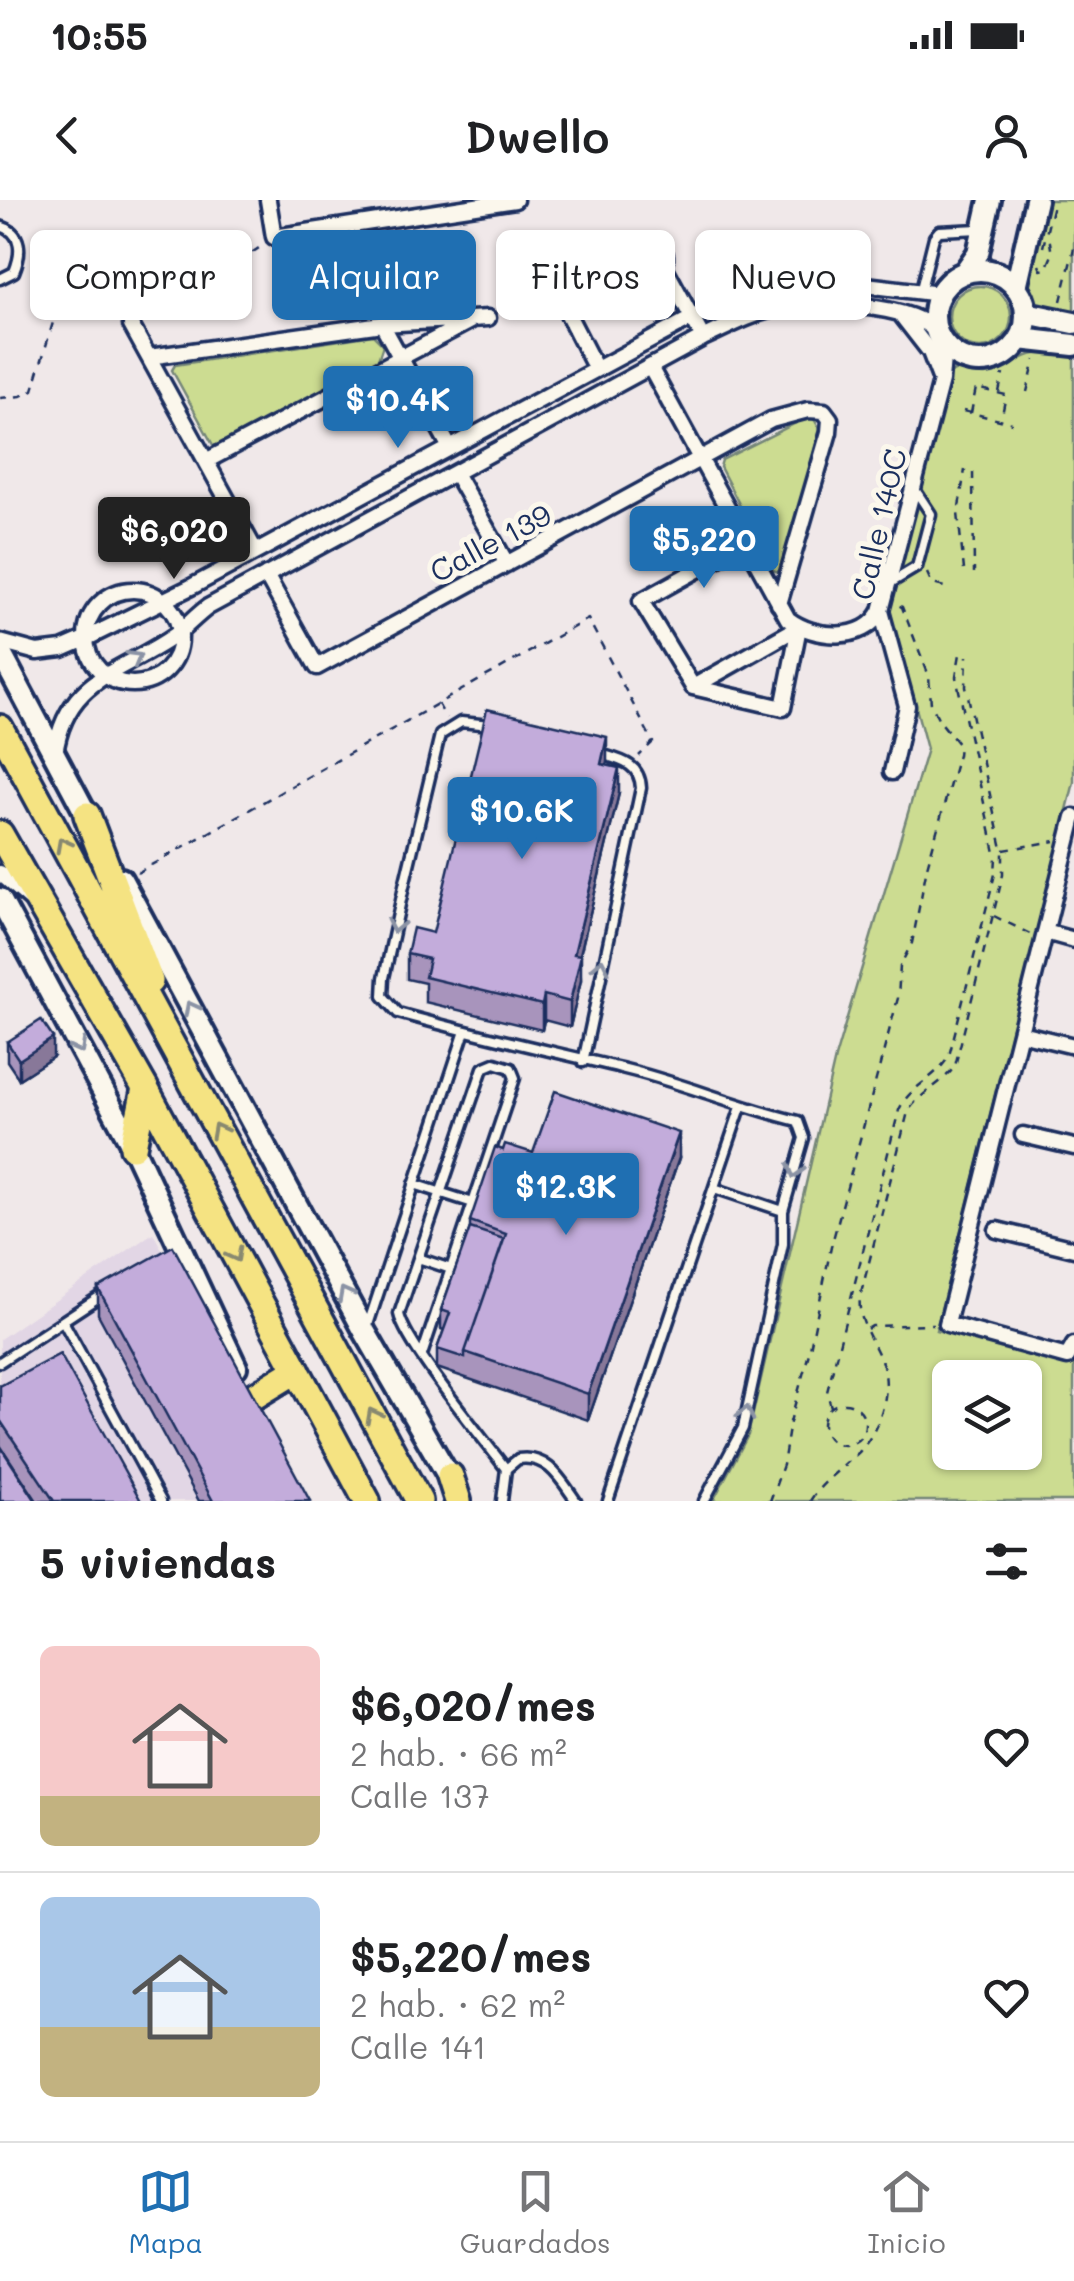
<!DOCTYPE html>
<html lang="es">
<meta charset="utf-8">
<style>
:root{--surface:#fff;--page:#f2f2f2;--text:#202124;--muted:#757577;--line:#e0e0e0;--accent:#1f6fb2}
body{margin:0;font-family:Mali,sans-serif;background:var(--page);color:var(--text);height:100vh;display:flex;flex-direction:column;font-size:38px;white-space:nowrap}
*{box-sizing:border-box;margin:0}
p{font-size:32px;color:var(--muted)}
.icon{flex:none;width:55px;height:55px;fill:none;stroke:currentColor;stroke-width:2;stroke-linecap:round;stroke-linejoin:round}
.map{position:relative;height:1301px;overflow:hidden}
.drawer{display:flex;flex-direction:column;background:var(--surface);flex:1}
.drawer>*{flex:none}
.banner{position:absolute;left:30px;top:30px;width:1015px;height:90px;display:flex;gap:20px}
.buttons{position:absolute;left:932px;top:1160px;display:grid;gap:20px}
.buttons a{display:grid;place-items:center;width:110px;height:110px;border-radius:15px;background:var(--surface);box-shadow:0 2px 8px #0004;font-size:50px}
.price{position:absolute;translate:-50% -85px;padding:0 22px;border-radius:10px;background:var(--accent);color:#fff;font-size:32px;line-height:65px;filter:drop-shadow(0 2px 5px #0008)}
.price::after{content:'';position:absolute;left:50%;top:60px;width:30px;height:22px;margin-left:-15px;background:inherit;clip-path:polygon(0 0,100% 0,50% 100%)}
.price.active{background:#222;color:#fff}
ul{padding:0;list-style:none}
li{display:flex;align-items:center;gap:30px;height:250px;padding:0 40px}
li+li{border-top:2px solid var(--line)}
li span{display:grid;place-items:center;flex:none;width:280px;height:200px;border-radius:15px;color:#555}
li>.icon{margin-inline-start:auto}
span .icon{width:120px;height:120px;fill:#fffc;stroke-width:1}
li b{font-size:42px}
h2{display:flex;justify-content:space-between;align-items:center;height:120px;padding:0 40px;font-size:42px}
.chip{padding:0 35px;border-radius:15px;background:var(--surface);box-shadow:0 2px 8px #0004;font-size:35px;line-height:90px}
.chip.active{background:var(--accent);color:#fff}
.status{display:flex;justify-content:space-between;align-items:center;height:70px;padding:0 50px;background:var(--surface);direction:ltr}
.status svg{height:28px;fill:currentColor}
header{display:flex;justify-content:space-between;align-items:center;height:130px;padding:0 40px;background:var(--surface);font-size:45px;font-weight:600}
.dock{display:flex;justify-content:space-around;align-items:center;height:140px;border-top:2px solid var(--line);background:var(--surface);font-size:28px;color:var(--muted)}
.dock a{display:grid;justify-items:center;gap:5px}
.dock .active{color:var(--accent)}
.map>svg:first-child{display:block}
</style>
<div class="status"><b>10:55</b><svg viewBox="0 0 49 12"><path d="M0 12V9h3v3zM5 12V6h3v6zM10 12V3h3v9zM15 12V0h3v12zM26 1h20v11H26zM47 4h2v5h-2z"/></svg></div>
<header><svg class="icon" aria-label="back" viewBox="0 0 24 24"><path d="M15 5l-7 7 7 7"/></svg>Dwello<svg class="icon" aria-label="person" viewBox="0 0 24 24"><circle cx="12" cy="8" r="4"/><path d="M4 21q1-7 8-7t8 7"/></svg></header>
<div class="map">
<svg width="1074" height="1301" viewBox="0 0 1074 1301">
<rect width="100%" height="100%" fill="#f0e8e9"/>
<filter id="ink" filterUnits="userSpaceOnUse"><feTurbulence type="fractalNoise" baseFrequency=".01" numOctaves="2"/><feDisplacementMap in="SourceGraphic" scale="20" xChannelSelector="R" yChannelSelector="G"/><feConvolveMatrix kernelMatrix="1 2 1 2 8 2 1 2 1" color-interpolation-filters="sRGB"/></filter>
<g filter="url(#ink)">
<path fill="#e2d6e5" d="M153,1033L298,1301H0V1139Z"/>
<path fill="#ccdc91" stroke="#748678" stroke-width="2.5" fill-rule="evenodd" d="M1046,0H1074V117C1062,113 1045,112 1036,102C1016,81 1039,25 1046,0Z
M949 117a31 31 0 1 1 62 0a31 31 0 1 1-62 0Z
M373,135L383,145L378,160L218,246L213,245L172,170L175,165Z
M1062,153L1074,156V582L936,1130L1074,1164V1301H713L748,1235L835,858L927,549L890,411L946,180C953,167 959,169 972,173C999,181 1008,162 1030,155C1040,152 1052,153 1062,153ZM950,1178H1025V1252H950Z
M806,218L814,219L820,229L781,373L773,370L720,267L722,260Z"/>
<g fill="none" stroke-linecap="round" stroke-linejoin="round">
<defs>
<path id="lane" d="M0,26C23,32 22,53 14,72L0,79
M920,93L934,37L939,31L979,29
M892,382L917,367L931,314L914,288
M490,525L461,522L440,535L404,686L384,778L383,796L398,813C472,834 547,850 621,868C681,882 738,907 798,921L804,938L783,1011
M583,862L641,588C640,563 620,560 600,554
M414,984L473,1003
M418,1058L451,1069
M63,1121L161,1301
M367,1128L465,831
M422,1155L515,878L511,868L495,863L483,868L399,1114C405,1144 483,1238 506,1269L502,1301
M0,1162L105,1093
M506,1269L518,1259C548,1254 561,1280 576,1301
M608,1301L741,907
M704,1301L743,1228L783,1044V1011L714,988"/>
<path id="street" d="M268,0L274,37L515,0
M665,55V68L703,138
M554,69L559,97L596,169
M902,116L930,152L940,178
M382,124L450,248
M131,125L256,352
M149,157L382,124L488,118
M650,167L788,419C814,439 864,443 881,411
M206,261L470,121
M455,273L507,364
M746,343L641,401L693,487L783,508L799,427
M266,375L317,467L771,220L808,210L824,211L830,219L829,232L779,404
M86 437a47 47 0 1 1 94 0a47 47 0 1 1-94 0Z
M0,442L37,452L62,449L85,439L191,387L692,118L761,88L816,79L940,94
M693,487L799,427
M55,554C66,475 124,473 178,433C188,425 197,415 208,407L703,138C727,127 751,114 777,108C813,100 914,103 937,133
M892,572L907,506L881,411L941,181L944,145
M1074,617L947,1124L1067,1157L1074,1145
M0,673L30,699
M1045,732L1074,740
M1020,833L1074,846
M1023,935L1074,947
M997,1030L1074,1049"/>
<path id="secondary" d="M934 116a46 46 0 1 1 92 0a46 46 0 1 1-92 0Z
M964,73L978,53L990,0
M1016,87L1036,0
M1026,113L1074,123
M1020,139L1074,145
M0,452L93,627
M121,679L365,1132L456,1289
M0,699L133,947L236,1167"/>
<path id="highway" d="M0,528L419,1301
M87,615L150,781
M0,634L145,888L367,1301
M133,947L145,888
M251,1198L297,1170
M450,1276L458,1301"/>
</defs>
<use href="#lane" stroke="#1b2f5e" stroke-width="15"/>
<use href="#street" stroke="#1b2f5e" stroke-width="21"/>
<use href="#secondary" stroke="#1b2f5e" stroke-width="28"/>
<use href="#highway" stroke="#1b2f5e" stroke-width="32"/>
<path stroke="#1b2f5e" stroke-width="2.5" stroke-dasharray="8 8" stroke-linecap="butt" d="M1043,47L1054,0
M1039,65L1041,70L1046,69L1052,55L1050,42L1046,38
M1061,101L1074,48
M999,192L1003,174
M1027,192L1035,160
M0,198L21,196L33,190L54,119L70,109L109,103L155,81L238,62L265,44
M963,211L1012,223
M971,213L976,188L1006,195L1001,220
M973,272L974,373
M964,370L958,313L965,270
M927,373L932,384L945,387
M438,504L446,518
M1004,650L1055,641
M137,673L588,419L653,542L639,556
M994,716L1032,735
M867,1129L872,1126L933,1124
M823 1224a21 21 0 1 1 42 0a21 21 0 1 1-42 0Z
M831,1207L827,1192L899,910C910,885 935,880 949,856L995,674L996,657L956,477L960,454
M770,1301L783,1265L790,1222L809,1153L831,1047L898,798L900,766L912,743L927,667L958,555L959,545L939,520L931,504L929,476L902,407L895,404
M810,1301C823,1280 843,1268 860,1251C879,1230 893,1191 882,1163C874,1141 857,1122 860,1097L908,912C920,892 942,885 955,866L1003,675V653L966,487L967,456"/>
<use href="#lane" stroke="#fbf7ec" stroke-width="8"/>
<use href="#street" stroke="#fbf7ec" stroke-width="14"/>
<use href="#secondary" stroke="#fbf7ec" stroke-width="20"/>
<use href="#highway" stroke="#f5e382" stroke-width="25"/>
</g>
<path fill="#a894bc" stroke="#1b2f5e" stroke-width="2.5" d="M607,562L606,565L619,593L580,755L581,780L570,827L544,820L542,830L425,802V783L407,779V754L433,733Z
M7,842L53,857L19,879L7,861Z
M503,950L533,953L679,958L588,1220L437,1168V1149L444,1130L441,1129V1110L470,1028V1021Z
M98,1088L310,1301H199L98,1114Z
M0,1186L141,1301H37L0,1245Z"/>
<path fill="#887899" stroke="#1b2f5e" stroke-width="2.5" d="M607,537V562L601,589V564Z
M619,568V593L574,779V754Z
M581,755V780L570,827V802Z
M544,795V820L542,830V805Z
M53,838V857L19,879V860Z
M679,933V958L588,1220V1194Z"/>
<path fill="#c3acdb" stroke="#1b2f5e" stroke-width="2.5" d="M487,509L607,537L601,564L619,568L574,754L581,755L570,802L544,795L542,805L425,777L429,759L407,754L413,728L433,733Z
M41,820L53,838L19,860L7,842Z
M555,891L679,933L588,1194L465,1152L506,1034L470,1021L495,947L503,950L505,944L533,953Z
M470,1028L504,1039L465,1152V1158L437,1149L450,1113L441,1110Z
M173,1046L310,1301H213L98,1088Z
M60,1154L141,1301H54L0,1220V1186Z
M0,1246L36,1301H0Z"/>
<defs><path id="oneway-chevron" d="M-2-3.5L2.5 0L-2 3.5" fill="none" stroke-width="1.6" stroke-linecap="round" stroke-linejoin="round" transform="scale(2.5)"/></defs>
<g stroke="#8b93a5">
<use href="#oneway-chevron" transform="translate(135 458) rotate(-30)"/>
<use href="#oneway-chevron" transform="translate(395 726) rotate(102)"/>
<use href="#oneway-chevron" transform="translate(601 766) rotate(-79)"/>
<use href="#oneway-chevron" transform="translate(191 808) rotate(-118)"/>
<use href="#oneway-chevron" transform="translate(79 847) rotate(62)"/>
<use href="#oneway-chevron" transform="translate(795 971) rotate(106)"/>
<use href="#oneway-chevron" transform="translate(345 1094) rotate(-118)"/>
<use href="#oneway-chevron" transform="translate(746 1213) rotate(-77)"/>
</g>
<g stroke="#888970">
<use href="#oneway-chevron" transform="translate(63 644) rotate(-118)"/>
<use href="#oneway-chevron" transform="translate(218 930) rotate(-118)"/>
<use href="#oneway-chevron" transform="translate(235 1055) rotate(62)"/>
<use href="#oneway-chevron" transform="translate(373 1215) rotate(-118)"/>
</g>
</g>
<g text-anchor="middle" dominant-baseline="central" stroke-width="10" stroke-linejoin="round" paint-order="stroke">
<g font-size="30" fill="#1b2f5e" stroke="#fbf7ec">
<text transform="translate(878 324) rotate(-77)">Calle 140C</text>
<text transform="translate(490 342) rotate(-28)">Calle 139</text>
</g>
</g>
</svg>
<div class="buttons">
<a><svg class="icon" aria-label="layers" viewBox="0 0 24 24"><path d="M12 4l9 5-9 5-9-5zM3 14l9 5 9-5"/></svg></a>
</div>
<b class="price" style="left:398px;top:251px">$10.4K</b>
<b class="price active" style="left:174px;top:382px">$6,020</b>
<b class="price" style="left:704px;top:391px">$5,220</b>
<b class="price" style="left:522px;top:662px">$10.6K</b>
<b class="price" style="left:566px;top:1038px">$12.3K</b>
<div class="banner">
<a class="chip">Comprar</a>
<a class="chip active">Alquilar</a>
<a class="chip">Filtros</a>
<a class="chip">Nuevo</a>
</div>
</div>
<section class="drawer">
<h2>5 viviendas<svg class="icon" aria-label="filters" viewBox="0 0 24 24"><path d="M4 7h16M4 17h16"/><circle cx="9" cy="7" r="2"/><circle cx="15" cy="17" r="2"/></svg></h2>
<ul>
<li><span style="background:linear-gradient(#f6c9c9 75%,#c2b280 0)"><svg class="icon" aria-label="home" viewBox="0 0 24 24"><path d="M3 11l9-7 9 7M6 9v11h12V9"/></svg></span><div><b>$6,020/mes</b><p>2 hab. · 66 m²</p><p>Calle 137</p></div><svg class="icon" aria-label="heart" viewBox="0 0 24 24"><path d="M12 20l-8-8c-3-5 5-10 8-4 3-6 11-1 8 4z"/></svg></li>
<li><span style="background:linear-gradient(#a9c7e8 65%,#c2b280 0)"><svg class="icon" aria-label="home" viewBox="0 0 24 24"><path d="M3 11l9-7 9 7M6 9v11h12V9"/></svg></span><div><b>$5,220/mes</b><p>2 hab. · 62 m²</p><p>Calle 141</p></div><svg class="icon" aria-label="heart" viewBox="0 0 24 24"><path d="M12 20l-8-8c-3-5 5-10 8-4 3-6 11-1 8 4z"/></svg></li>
</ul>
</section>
<nav class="dock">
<a class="active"><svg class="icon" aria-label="map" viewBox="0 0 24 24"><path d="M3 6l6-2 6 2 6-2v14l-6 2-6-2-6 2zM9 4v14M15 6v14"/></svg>Mapa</a>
<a><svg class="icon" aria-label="saved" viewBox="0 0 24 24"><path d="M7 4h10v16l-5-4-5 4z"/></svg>Guardados</a>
<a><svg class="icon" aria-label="home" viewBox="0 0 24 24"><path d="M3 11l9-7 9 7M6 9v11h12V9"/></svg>Inicio</a>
</nav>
